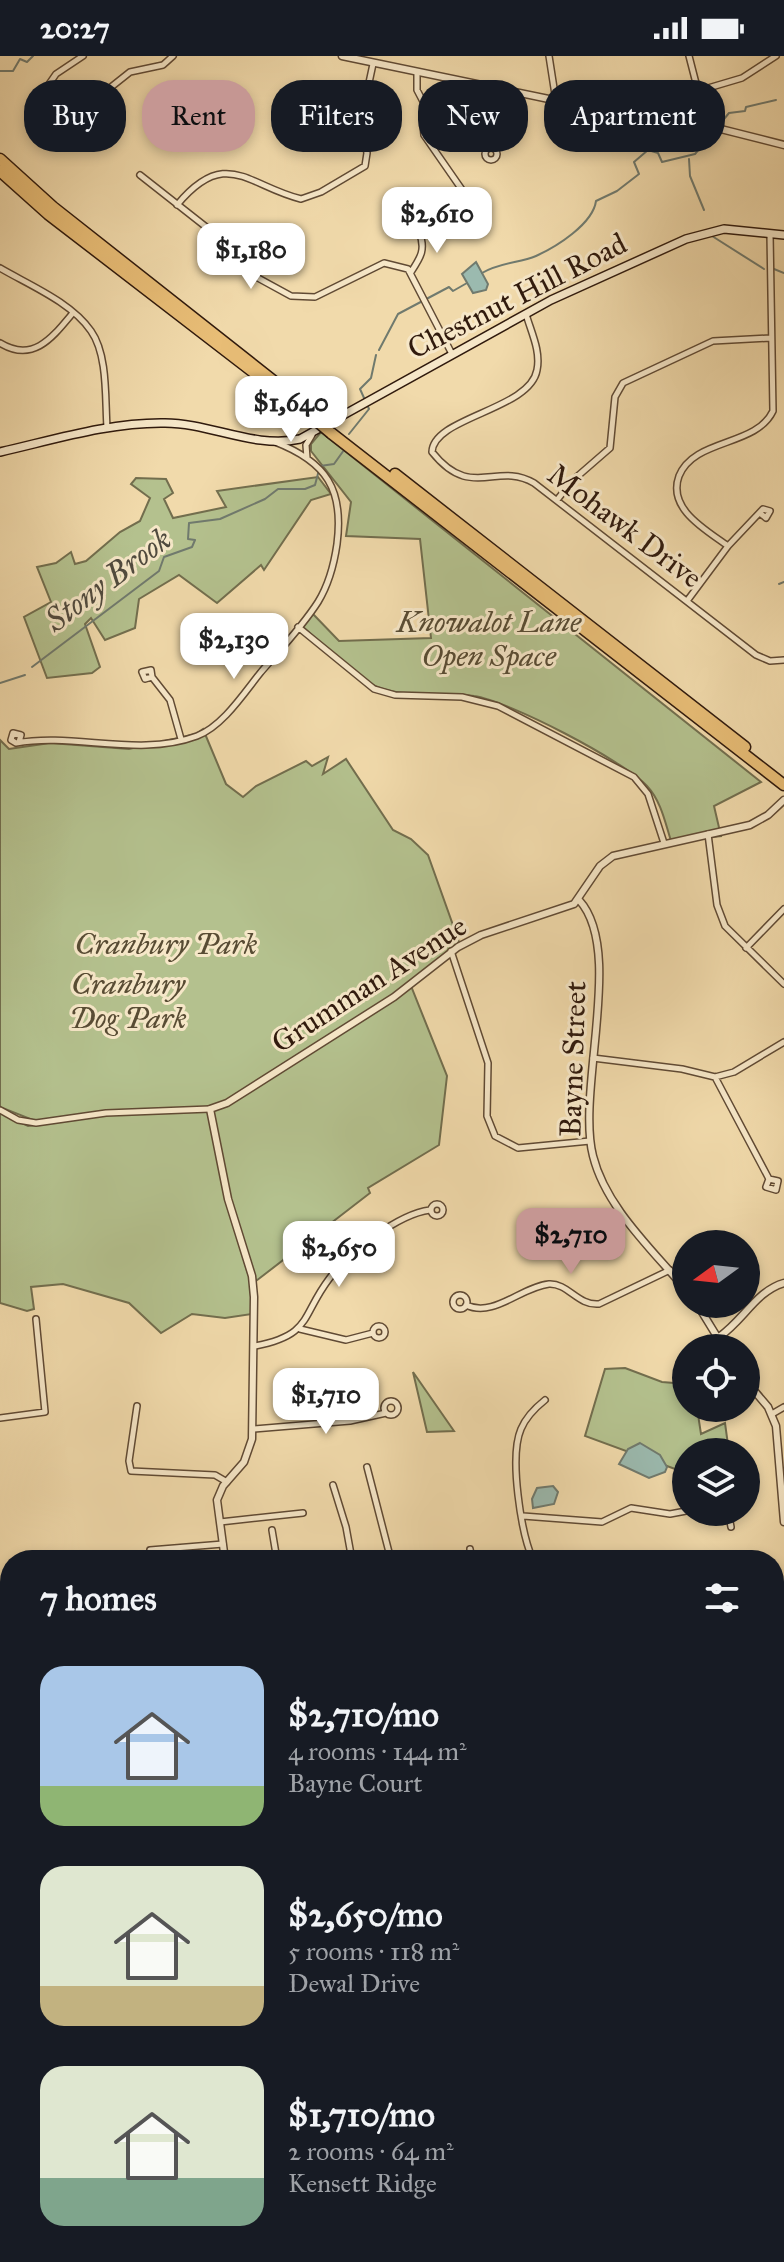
<!DOCTYPE html>
<meta charset="utf-8">
<style>
:root{--surface:#171b24;--page:#20242c;--text:#f1f3f6;--muted:#9ea1a6;--accent:#c59692}
body{margin:0;font-family:"IM FELL Great Primer",serif;background:var(--page);color:var(--text);height:100vh;display:flex;flex-direction:column;font-size:30px;white-space:nowrap}
*{box-sizing:border-box;margin:0}
p{font-size:26px;color:var(--muted)}
.icon{flex:none;width:44px;height:44px;fill:none;stroke:currentColor;stroke-width:2;stroke-linecap:round;stroke-linejoin:round}
.map{position:relative;flex:1;overflow:hidden}
.side{position:absolute;left:0px;top:1494px;width:784px;height:712px;display:flex;flex-direction:column;background:var(--surface);border-radius:32px 32px 0 0;box-shadow:0 4px 12px #0003}
.side>*{flex:none}
.top-card{position:absolute;left:24px;top:24px;width:736px;height:72px;display:flex;gap:16px}
.needle{width:52px;rotate:255deg}
.buttons{position:absolute;left:672px;top:1174px;display:grid;gap:16px}
.buttons a{display:grid;place-items:center;width:88px;height:88px;border-radius:50%;background:var(--surface);box-shadow:0 4px 12px #0003;font-size:40px}
.price{position:absolute;translate:-50% -68px;padding:0 18px;border-radius:16px;background:#fff;color:#222;font-size:26px;line-height:52px;filter:drop-shadow(0 2px 4px #0008)}
.price::after{content:'';position:absolute;left:50%;top:48px;width:24px;height:18px;margin-left:-12px;background:inherit;clip-path:polygon(0 0,100% 0,50% 100%)}
.price.active{background:var(--accent);color:#111}
ul{padding:0;list-style:none}
li{display:flex;align-items:center;gap:24px;height:200px;padding:0 40px}
li span{display:grid;place-items:center;flex:none;width:224px;height:160px;border-radius:24px;color:#555}
li>.icon{margin-inline-start:auto}
span .icon{width:96px;height:96px;fill:#fffc;stroke-width:1}
li b{font-size:34px}
h2{display:flex;justify-content:space-between;align-items:center;height:96px;padding:0 40px;font-size:34px}
.chip{padding:0 28px;border-radius:32px;background:var(--surface);box-shadow:0 4px 12px #0003;font-size:28px;line-height:72px}
.chip.active{background:var(--accent);color:#111}
.status{display:flex;justify-content:space-between;align-items:center;height:56px;padding:0 40px;background:var(--surface);direction:ltr}
.status svg{height:22px;fill:currentColor}
.map>svg:first-child{display:block}
</style>
<div class="status"><b>20:27</b><svg viewBox="0 0 49 12"><path d="M0 12V9h3v3zM5 12V6h3v6zM10 12V3h3v9zM15 12V0h3v12zM26 1h20v11H26zM47 4h2v5h-2z"/></svg></div>
<div class="map">
<svg width="784" height="2206" viewBox="0 0 784 2206">
<rect width="100%" height="100%" fill="#f1daab"/>
<filter id="stains"><feTurbulence type="fractalNoise" baseFrequency=".0025" numOctaves="4"/><feColorMatrix values="0 0 0 0 .2 0 0 0 0 .09 0 0 0 0 .02 0 0 0 .5 -.17"/></filter>
<radialGradient id="worn" r=".72"><stop offset=".6" stop-color="#630" stop-opacity="0"/><stop offset="1" stop-color="#630" stop-opacity=".3"/></radialGradient>
<path fill="#b4c18e" stroke="#726e4e" stroke-width="2" d="M321,376L761,726L714,750L721,780L671,785C665,766 661,745 647,730C624,705 509,645 474,640C445,635 411,642 383,633C352,623 326,591 302,570L313,558L339,585L431,582L420,483L346,480L351,446L311,395V388Z
M318,421L331,438L311,444L264,514L261,509L217,547L179,519L139,543L135,572L105,584L91,562L85,568L100,611L92,617L47,622L24,561L51,546L37,511L56,507L71,496L75,508L86,505L120,476L140,465L150,442L131,428L136,422L166,423L173,437L164,443L173,462L226,451L217,435Z
M203,673L226,728L243,741L256,730L306,705L312,710L328,701L323,718L346,703L393,774L411,783L428,799L459,886L397,936L256,1025L411,930L447,1020L439,1089L368,1132L370,1137L256,1225L225,1142L250,1224L252,1258L225,1262L192,1258L161,1277L129,1247L63,1228L31,1231L34,1253L27,1255L0,1247V1056L28,1070L43,1068L0,1051V684L9,693L50,687L129,693L196,678Z
M625,1312L662,1326L686,1328V1352H697L701,1378L725,1367L729,1396H686V1417L585,1380L605,1313Z
M413,1316L454,1375L427,1376Z"/>
<path fill="#9bbaaf" stroke="#707a6e" stroke-width="2" d="M476,206L488,228L486,234L473,237L462,218Z
M640,1387L660,1399L667,1411L665,1416L649,1422L619,1408L628,1393Z
M553,1430L558,1436L554,1448L533,1452L532,1443L537,1432Z"/>
<g fill="none" stroke-linecap="round" stroke-linejoin="round">
<path stroke="#707a6e" stroke-width="2" d="M0,15H13L20,3L27,6L33,0
M689,103L690,120L704,154
M712,180L764,213
M774,213L784,217
M482,217C501,206 520,207 536,200C556,191 593,168 596,145L617,135L639,118L634,106L648,94L658,97L662,106L695,98L729,57L745,55L746,51L776,44
M379,294L398,258L449,231L453,235L467,227
M349,378L369,353L360,333L371,322L376,299
M779,528L784,526
M32,611L159,515L164,501L192,491L195,484L188,483L189,467L220,463L265,443L278,433H305L315,429L320,410L334,408L344,394
M0,627L25,619"/>
<path stroke="#9bbaaf" stroke-width="7" d="M774,1763L784,1776
M0,1767L10,1765"/>
<defs>
<path id="minor" d="M549,0L556,45
M689,0L698,35L696,67
M417,18V34L428,55L423,69L424,79L474,151
M488,32L483,63L490,91
M698,35L742,22L776,0
M38,44L56,18L83,0
M91,47L130,16L163,9L173,0
M485 98a6 6 0 1 1 12 0a6 6 0 1 1-12 0Z
M140,119L215,178L236,210L291,240L315,241L384,207L408,213L452,298
M177,149C226,90 248,130 301,143L321,136L365,110L367,97L361,64L373,8
M0,212C29,229 71,246 91,275C108,299 105,343 107,371
M411,216C421,201 426,193 419,176L423,168L413,162L408,173L419,176
M526,258C531,276 541,295 537,314C530,354 433,361 432,396C471,445 496,405 534,427L756,599L770,605L784,604
M0,287C33,307 52,282 72,258
M307,402L306,389L312,379
M557,444L572,425L610,392L615,341L623,327L713,285L770,282
M728,490C706,474 667,453 679,420C694,382 756,391 773,355L770,178
M687,545L728,490L763,453L770,455L766,462L761,458
M298,571L374,633L395,639L462,641L498,650L634,721L648,738L664,787
M152,621L145,623L142,616L151,614L152,621L170,644L181,683
M19,686L21,679L13,677L11,684L16,687C75,676 138,702 197,680C223,670 244,637 261,616C280,594 302,571 318,546C329,528 334,509 337,488C344,434 327,406 275,386
M708,778L717,849L725,870L784,928
M746,892L784,853
M451,895L488,1007L487,1060L495,1080L518,1092L590,1085
M593,1002L682,1013L715,1021L734,1016L784,986
M715,1021L769,1123L766,1131L776,1134L778,1125L769,1123
M0,1054L18,1064L36,1067L106,1057L210,1053
M431 1154a6 6 0 1 1 12 0a6 6 0 1 1-12 0Z
M453 1246a7 7 0 1 1 14 0a7 7 0 1 1-14 0Z
M466,1249C494,1262 521,1231 549,1228C568,1227 578,1250 599,1248L670,1214
M373 1276a6 6 0 1 1 12 0a6 6 0 1 1-12 0Z
M300,1273L346,1284L373,1277
M255,1290C312,1279 301,1260 329,1223C348,1197 398,1158 430,1154
M384 1352a7 7 0 1 1 14 0a7 7 0 1 1-14 0Z
M137,1350L129,1405L131,1415L215,1419L227,1426
M772,1358L784,1351
M0,1362L45,1356L36,1263
M253,1373L350,1365L386,1357
M367,1411L391,1504
M333,1429L346,1471L352,1504
M722,1456L729,1460L731,1471
M523,1460L602,1466L631,1452L670,1458L686,1455
M220,1466L303,1457
M272,1474L277,1504
M470,1493L472,1504
M150,1494L223,1488
M533,1504C521,1477 509,1401 521,1373C526,1361 535,1352 545,1344
M0,1929L10,1928
M774,1963L784,1969
M774,1989L784,1986
M206,2196L207,2206
M512,2206L527,2196"/>
<path id="tertiary" d="M342,0L568,47L681,63L784,89
M579,844C625,894 576,1034 593,1100C606,1152 653,1194 686,1234
M697,1248L724,1292
M719,1281C743,1265 756,1235 784,1227
M746,1325L768,1351L776,1370L784,1466
M225,1504L217,1444L223,1430L244,1406L252,1383L254,1241L252,1220L228,1143L210,1053L227,1047L394,941L458,891L481,879L574,848L600,810L613,800L750,769L768,759L784,744"/>
<path id="secondary" d="M0,396C53,384 110,366 165,367C210,367 255,393 300,383L551,244L686,183L724,173L784,179
M774,1576H784"/>
<path id="trunk" d="M0,1619L10,1620
M774,1693L784,1698"/>
<path id="motorway" d="M0,103L53,151L323,364
M0,115L48,158L265,325
M331,377L784,729
M395,418L745,691"/>
</defs>
<use href="#minor" stroke="#604a34" stroke-width="8"/>
<use href="#tertiary" stroke="#604a34" stroke-width="9"/>
<use href="#secondary" stroke="#301a0d" stroke-width="10"/>
<use href="#trunk" stroke="#301a0d" stroke-width="12"/>
<use href="#motorway" stroke="#301a0d" stroke-width="13"/>
<use href="#minor" stroke="#f6e7c8" stroke-width="5"/>
<use href="#tertiary" stroke="#f6e7c8" stroke-width="6"/>
<use href="#secondary" stroke="#f6e7c8" stroke-width="7"/>
<use href="#trunk" stroke="#e8bd76" stroke-width="9"/>
<use href="#motorway" stroke="#e8bd76" stroke-width="10"/>
<path stroke="#301a0d" stroke-width="2" stroke-dasharray="14 14" stroke-linecap="butt" d="M774,1790L784,1791
M0,1808L10,1805"/>
<defs>
<path id="motorway-bridge" d="M319,367L331,377"/>
</defs>
<use href="#motorway-bridge" stroke="#301a0d" stroke-width="13" stroke-linecap="butt"/>
<use href="#motorway-bridge" stroke="#e8bd76" stroke-width="10"/>
</g>
<g text-anchor="middle" dominant-baseline="central" stroke-width="6" stroke-linejoin="round" paint-order="stroke">
<g font-size="30" fill="#301a0d" stroke="#f6e7c8">
<text transform="translate(517 240) rotate(-27)">Chestnut Hill Road</text>
<text transform="translate(625 470) rotate(37)">Mohawk Drive</text>
<text transform="translate(369 928) rotate(-33)">Grumman Avenue</text>
<text transform="translate(573 1003) rotate(-88)">Bayne Street</text>
</g>
<g font-size="30" font-style="italic" fill="#584c34" stroke="#f6e7c8">
<text x="489" y="566">Knowalot Lane<tspan x="489" dy="34">Open Space</tspan></text>
<text x="166" y="888">Cranbury Park</text>
<text x="128" y="928">Cranbury<tspan x="128" dy="34">Dog Park</tspan></text>
</g>
<g font-size="32" font-style="italic" fill="#504a3e" stroke="#f6e7c8">
<text transform="translate(108 524) rotate(-37)">Stony Brook</text>
</g>
</g>
<rect width="100%" height="100%" filter="url(#stains)"/>
<rect width="100%" height="100%" fill="url(#worn)"/>
</svg>
<div class="buttons">
<a><svg class="needle" viewBox="-14 -14 28 28"><path d="M0-13l5 13h-10z" fill="#e53935"/><path d="M0 13l5-13h-10z" fill="#9ea1a6"/></svg></a>
<a><svg class="icon" aria-label="locate" viewBox="0 0 24 24"><circle cx="12" cy="12" r="6"/><path d="M12 2v4M12 18v4M2 12h4M18 12h4"/></svg></a>
<a><svg class="icon" aria-label="layers" viewBox="0 0 24 24"><path d="M12 4l9 5-9 5-9-5zM3 14l9 5 9-5"/></svg></a>
</div>
<b class="price" style="left:437px;top:199px">$2,610</b>
<b class="price" style="left:251px;top:235px">$1,180</b>
<b class="price" style="left:291px;top:388px">$1,640</b>
<b class="price" style="left:234px;top:625px">$2,130</b>
<b class="price active" style="left:571px;top:1220px">$2,710</b>
<b class="price" style="left:339px;top:1233px">$2,650</b>
<b class="price" style="left:326px;top:1380px">$1,710</b>
<div class="top-card">
<a class="chip">Buy</a>
<a class="chip active">Rent</a>
<a class="chip">Filters</a>
<a class="chip">New</a>
<a class="chip">Apartment</a>
</div>
<section class="side">
<h2>7 homes<svg class="icon" aria-label="filters" viewBox="0 0 24 24"><path d="M4 7h16M4 17h16"/><circle cx="9" cy="7" r="2"/><circle cx="15" cy="17" r="2"/></svg></h2>
<ul>
<li><span style="background:linear-gradient(#a9c7e8 75%,#8fb573 0)"><svg class="icon" aria-label="home" viewBox="0 0 24 24"><path d="M3 11l9-7 9 7M6 9v11h12V9"/></svg></span><div><b>$2,710/mo</b><p>4 rooms · 144 m²</p><p>Bayne Court</p></div></li>
<li><span style="background:linear-gradient(#dfe7d0 75%,#c2b280 0)"><svg class="icon" aria-label="home" viewBox="0 0 24 24"><path d="M3 11l9-7 9 7M6 9v11h12V9"/></svg></span><div><b>$2,650/mo</b><p>5 rooms · 118 m²</p><p>Dewal Drive</p></div></li>
<li><span style="background:linear-gradient(#dfe7d0 70%,#7fa58c 0)"><svg class="icon" aria-label="home" viewBox="0 0 24 24"><path d="M3 11l9-7 9 7M6 9v11h12V9"/></svg></span><div><b>$1,710/mo</b><p>2 rooms · 64 m²</p><p>Kensett Ridge</p></div></li>
</ul>
</section>
</div>
